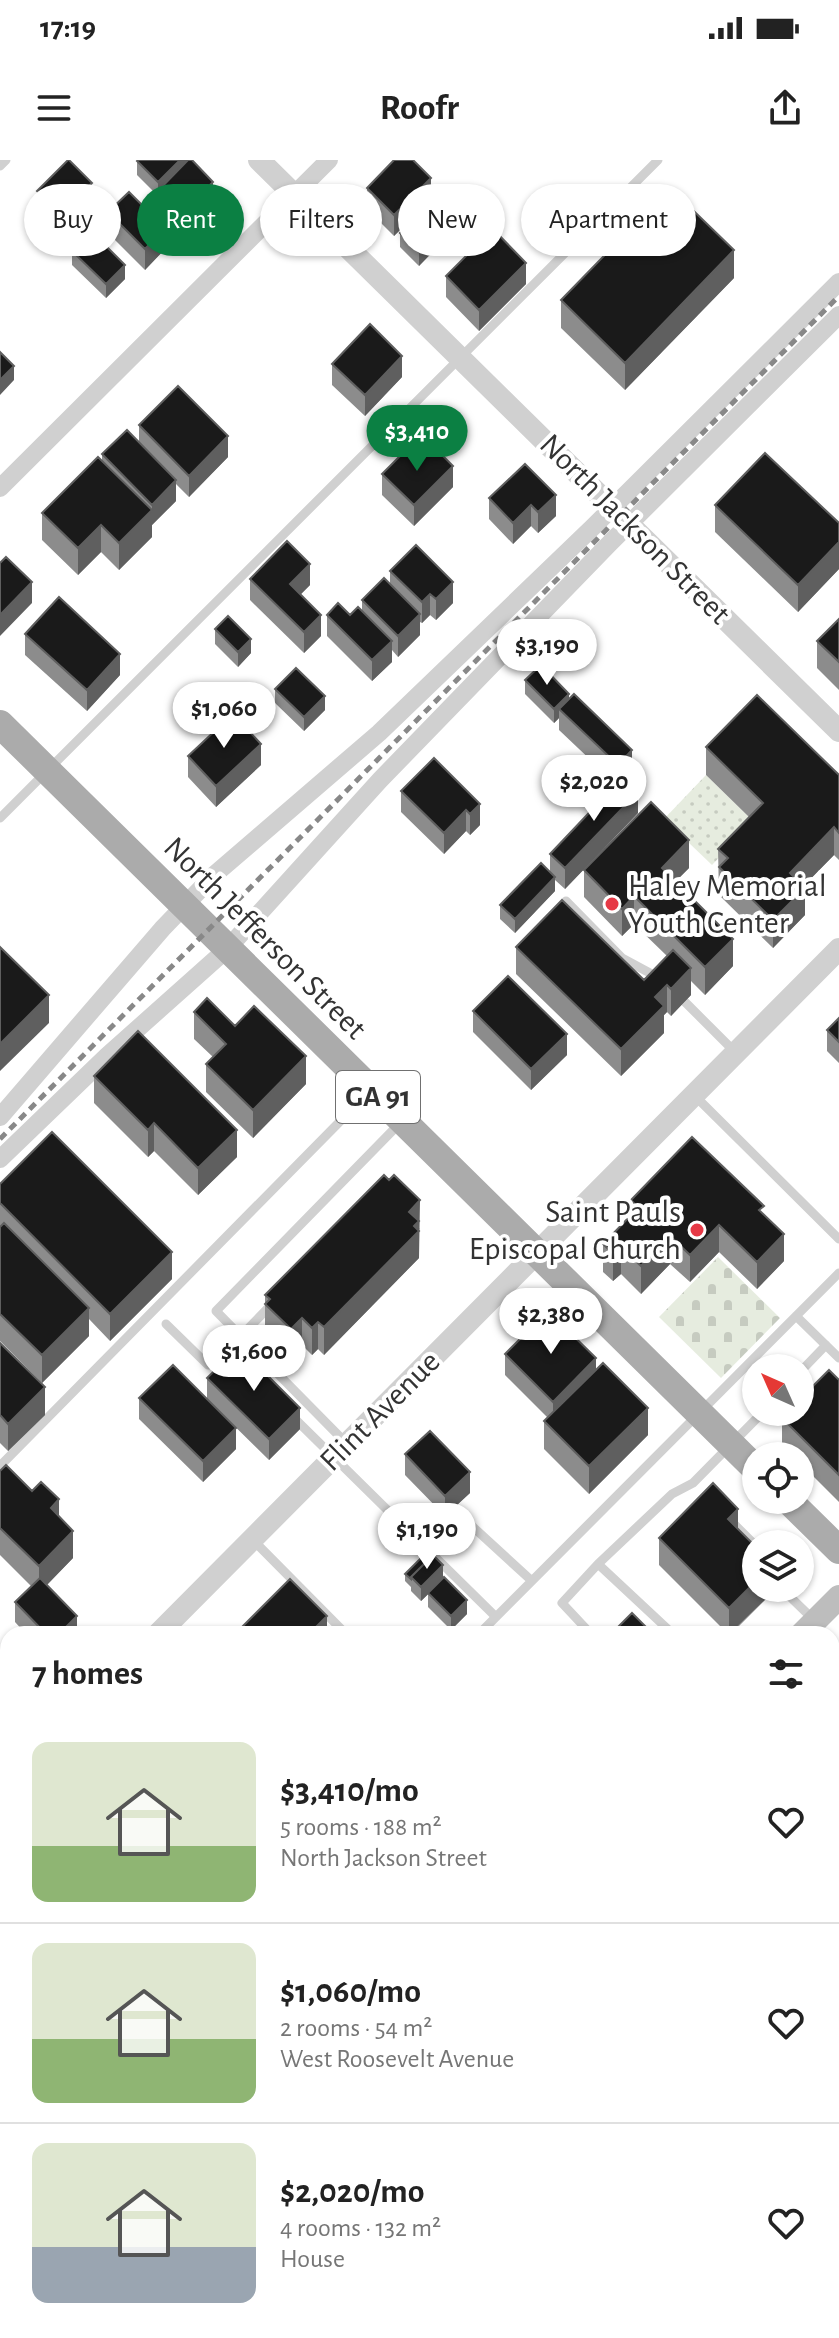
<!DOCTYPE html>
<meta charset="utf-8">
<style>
:root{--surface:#fff;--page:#f6f6f6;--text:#222;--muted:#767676;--line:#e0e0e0;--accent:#0b8043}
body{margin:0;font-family:"Alegreya Sans",sans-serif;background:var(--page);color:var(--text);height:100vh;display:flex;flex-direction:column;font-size:30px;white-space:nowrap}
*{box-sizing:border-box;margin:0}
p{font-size:26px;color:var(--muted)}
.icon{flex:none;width:44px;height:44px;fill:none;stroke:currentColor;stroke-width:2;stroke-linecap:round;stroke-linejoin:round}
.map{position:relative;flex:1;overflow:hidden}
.panel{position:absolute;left:0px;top:1466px;width:840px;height:712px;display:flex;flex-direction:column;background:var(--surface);border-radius:24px 24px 0 0;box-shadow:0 2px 6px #0004}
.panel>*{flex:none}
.top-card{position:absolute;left:24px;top:24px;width:792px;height:72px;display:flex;gap:16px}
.needle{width:52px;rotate:315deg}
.tools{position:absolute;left:742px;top:1194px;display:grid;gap:16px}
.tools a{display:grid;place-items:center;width:72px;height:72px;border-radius:50%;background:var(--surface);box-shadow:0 2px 6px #0004;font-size:40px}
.price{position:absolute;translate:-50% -68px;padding:0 18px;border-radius:28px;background:#fff;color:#222;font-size:26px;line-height:52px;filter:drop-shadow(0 2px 4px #0008)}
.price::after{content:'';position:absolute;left:50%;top:48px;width:24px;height:18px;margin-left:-12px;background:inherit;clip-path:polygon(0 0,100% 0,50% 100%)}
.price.selected{background:var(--accent);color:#fff}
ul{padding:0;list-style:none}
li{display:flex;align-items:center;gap:24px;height:200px;padding:0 32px}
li+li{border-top:2px solid var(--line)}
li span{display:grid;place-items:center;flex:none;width:224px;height:160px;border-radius:16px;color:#555}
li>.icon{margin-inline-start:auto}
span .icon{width:96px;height:96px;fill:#fffc;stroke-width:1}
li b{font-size:34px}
h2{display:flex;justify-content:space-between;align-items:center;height:96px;padding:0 32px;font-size:34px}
.tag{padding:0 28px;border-radius:36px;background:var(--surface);box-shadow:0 2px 6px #0004;font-size:28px;line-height:72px}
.tag.selected{background:var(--accent);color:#fff}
.status{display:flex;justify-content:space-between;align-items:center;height:56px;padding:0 40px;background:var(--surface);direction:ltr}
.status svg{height:22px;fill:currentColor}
header{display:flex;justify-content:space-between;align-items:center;height:104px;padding:0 32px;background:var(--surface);font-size:36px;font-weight:600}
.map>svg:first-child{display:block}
</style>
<div class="status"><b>17:19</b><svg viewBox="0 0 49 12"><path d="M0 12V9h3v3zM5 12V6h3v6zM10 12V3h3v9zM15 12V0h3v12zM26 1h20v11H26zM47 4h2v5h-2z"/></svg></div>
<header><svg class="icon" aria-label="menu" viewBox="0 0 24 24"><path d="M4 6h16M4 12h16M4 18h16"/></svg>Roofr<svg class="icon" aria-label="share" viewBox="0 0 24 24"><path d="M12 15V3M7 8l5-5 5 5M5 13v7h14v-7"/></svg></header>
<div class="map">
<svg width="839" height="2178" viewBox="0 0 839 2178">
<defs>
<pattern id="cemetery-stones" width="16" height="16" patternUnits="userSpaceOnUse" patternTransform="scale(2)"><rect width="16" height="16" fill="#e6ecdf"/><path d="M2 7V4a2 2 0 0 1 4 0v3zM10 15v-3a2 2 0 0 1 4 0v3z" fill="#c6cbc0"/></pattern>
<pattern id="park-dots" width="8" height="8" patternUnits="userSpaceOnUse" patternTransform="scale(2)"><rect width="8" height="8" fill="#e6ecdf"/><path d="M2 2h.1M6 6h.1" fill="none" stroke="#c6cbc0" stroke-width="1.8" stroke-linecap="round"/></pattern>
</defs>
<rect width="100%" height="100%" fill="#fff"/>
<path fill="url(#cemetery-stones)" d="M718,1097L780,1158L721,1218L659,1157Z"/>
<path fill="url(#park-dots)" d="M706,615L753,661L712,705L664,659Z"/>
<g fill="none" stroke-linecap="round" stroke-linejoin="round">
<path stroke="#d0d0d0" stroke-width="9" d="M0,6L6,0
M0,658L658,0
M566,741L622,798L661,819
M685,842L736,893
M694,935L839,1079
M796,1156L839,1198
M166,1164L208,1205L234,1203
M241,1176L272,1144
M800,1212L826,1185
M292,1256L496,1457
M347,1284L216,1151L400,963
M0,1306L369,932
M730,1360L756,1386
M252,1379L346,1474
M426,1389L461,1356L532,1421
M598,1404L673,1474
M781,1428L815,1461
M479,1474L839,1113
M591,1474L562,1443L598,1404L672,1334L693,1323L763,1252
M832,1598L839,1605
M0,1756L8,1763
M832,1773L839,1766
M832,1873L839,1880
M832,1916L839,1922
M0,1952L8,1944
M832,1970L839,1977
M832,2028L839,2034
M419,2178L427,2170"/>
<path stroke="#d0d0d0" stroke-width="18" d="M0,328L329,0
M0,957L162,769L214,715L379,573L593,367L839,122
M0,999L107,896L227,789L380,620L610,383L839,155"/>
<path stroke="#d0d0d0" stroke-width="22" d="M259,0L839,571
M158,1474L839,789"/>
<path stroke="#bdbdbd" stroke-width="24" d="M802,1474L839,1437
M0,1623L8,1630
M832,2066L839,2059
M832,2127L839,2119
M555,2170L563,2178
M98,2178L106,2170
M720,2178L728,2170
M782,2178L790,2170"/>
<path stroke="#ababab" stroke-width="28" d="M0,564L756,1309
M788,1340L839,1390"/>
<path stroke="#888" stroke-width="5" stroke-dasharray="8 6" stroke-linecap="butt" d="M0,979L839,136"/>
</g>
<path fill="#8c8c8c" d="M137,1L213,43L175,81L165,72V89L145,110L108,73V52L152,54V37L155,33L137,15Z
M367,28L431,39L394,76L367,49Z
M37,31L92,44L60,75L37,52Z
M400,73L448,76L419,106L400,87Z
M72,91L125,119L106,138L72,105Z
M446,116L526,124L479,171L446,137Z
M734,118L625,230L561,168V140Z
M332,204L402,217L365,256L332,225Z
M139,265L228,297L189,337L176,324V341L152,365V377L119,410L101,392L78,415L42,380V353L102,300V294L139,282Z
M419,299L453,327L414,366L382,335V314Z
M525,304L556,356L538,373L531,366L513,384L489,359V338Z
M715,345L839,363V409L798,452L715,372Z
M390,411L453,443L436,460L430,455L422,463L420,462V475L398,497L392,490V502L372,521L327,476V455H350L362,452V440L390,424Z
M250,419L310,425L300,435L321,476L304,493L250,440Z
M839,459V530L817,508V481Z
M215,469L251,493L238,507L215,484Z
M25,474L120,515L87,551L25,495Z
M525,520L569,538L632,611L625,619L638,653L565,729L555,720V731L515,773L500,759V745L550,712V694L616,624L559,570V558L554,563L525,534Z
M275,529L325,550L304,571L275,543Z
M706,587L839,615V700L834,695L803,726L805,755L773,788L719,735L718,689L749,657L706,615Z
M188,596L261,605L216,647L188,617Z
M401,631L480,644V665L470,675L466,671L444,694L401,652Z
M689,708L675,722L733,806L705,835L691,821V835L671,856L667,852L664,855V873L621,916L516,814V787L644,820L667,796L634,764L622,776L584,737V710Z
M473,851L567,895L531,930L473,872Z
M194,852L306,924L253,978L206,932V904L213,897L194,879Z
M839,858V903L827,891V870Z
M94,916L237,997L198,1035L154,991L148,997L94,943Z
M0,1024L172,1119L110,1181L89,1159V1176L42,1223L0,1181Z
M631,1040L764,1054L784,1101L757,1129L719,1092L690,1122L670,1104L641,1134L621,1114L613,1121L603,1112V1084L631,1055Z
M420,1068L419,1069V1098L324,1195L318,1189L312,1195L302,1185L291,1196L265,1171V1135Z
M0,1183L45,1255L8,1291L0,1283Z
M505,1194L596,1209L648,1275L589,1334L544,1289V1261L548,1258L505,1215Z
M207,1218L300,1269L269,1300L207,1239Z
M839,1220V1342L800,1303V1296H793L782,1285V1258Z
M139,1238L236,1289L203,1322L139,1259Z
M405,1294L470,1333L445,1356L405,1315Z
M0,1311L59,1357L73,1398L47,1425L77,1474H26L15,1462V1442L31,1426L0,1395Z
M738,1369L773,1428V1432L731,1474H728L659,1405V1378Z
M405,1414L443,1418L467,1454L451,1470L428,1447V1434L421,1441L411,1431V1427L405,1421Z
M839,1495V1533L834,1528V1501Z
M0,1499L8,1500V1568L5,1571L0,1566Z
M8,1673V1738L0,1730V1681Z
M839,1746V1780L836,1777V1749Z
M8,2079V2170H19V2173L0,2178V2087Z
M215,2170H274L267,2178H185V2175L215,2173Z
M411,2170H427L419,2178Z"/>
<path fill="#5f5f5f" d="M180,0H191L158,36V22Z
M431,18V39L394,76V55Z
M213,22V43L175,81V60Z
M92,23V44L60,75V54Z
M448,62V76L419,106V92Z
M165,68V89L145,110V89Z
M734,90V118L625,230V203Z
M526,103V124L479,171V150Z
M125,105V119L106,138V124Z
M402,196V217L365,256V235Z
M14,206V220L0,235V220Z
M228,276V297L189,337V316Z
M453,306V327L414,366V345Z
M176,320V341L152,365V377L119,410V383L152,350V345Z
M556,335V356L538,373V352Z
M531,345V366L513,384V363Z
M101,365V392L78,415V388Z
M839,382V409L798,452V425Z
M310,404V425L290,445V424Z
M32,422V443L0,476V455Z
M453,422V443L436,460V439Z
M430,434V455L422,463V442Z
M420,454V475L398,497V476Z
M321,455V476L304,493V472Z
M251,479V493L238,507V492Z
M392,481V502L372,521V500Z
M120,494V515L87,551V530Z
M569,534V548L559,549V558L554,563V549Z
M325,536V550L304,571V557Z
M261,584V605L216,647V626Z
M632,590V611L618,626V605Z
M638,632V653L565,729V708Z
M480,644V665L470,675V654Z
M466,650V671L444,694V673Z
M834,667V695L790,740V713Z
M689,680V708L662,735V708Z
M555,717V731L515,773V759Z
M805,728V755L773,788V760Z
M634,736V764L622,776V749Z
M733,779V806L705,835V807Z
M691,808V835L671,856V829Z
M667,825V852L664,855V873L621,916V889L655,837Z
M49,835V863L0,911V884Z
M567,874V895L531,930V909Z
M306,896V924L253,978V950Z
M154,963V991L148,997V970Z
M237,970V997L198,1035V1008Z
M420,1040L419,1098L324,1195V1167L409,1052Z
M719,1065V1092L690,1122V1095Z
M784,1074V1101L757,1129V1102Z
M670,1076V1104L641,1134V1106Z
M621,1087V1114L613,1121V1094Z
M172,1092V1119L110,1181V1154Z
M89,1148V1176L42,1223V1195Z
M302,1158V1185L291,1196V1169Z
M318,1162V1189L312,1195V1168Z
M596,1198V1219L553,1263V1242Z
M45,1227V1255L8,1291V1264Z
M300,1248V1269L269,1300V1279Z
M648,1248V1275L589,1334V1306Z
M236,1268V1289L203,1322V1301Z
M470,1312V1333L445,1356V1336Z
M59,1339V1367L51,1348Z
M738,1349V1376L728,1359Z
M73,1371V1398L39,1433V1406Z
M443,1405V1420L421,1441V1427Z
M756,1421V1428H773V1432L729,1474V1448Z
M467,1440V1454L451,1470V1456Z
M77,1456V1474H59Z
M327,1456V1474H309Z
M8,1547V1568L5,1571V1550Z
M8,2158V2170H19V2173L15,2178H0V2166Z
M249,2170H274L267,2178H245V2175Z
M419,2170H427L419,2178Z"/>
<path fill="#1a1a1a" stroke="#5f5f5f" stroke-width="2" d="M68,0H69L92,23L60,54L37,31Z
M138,0H180L158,22L137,1Z
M188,0H192L213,22L175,60L152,37Z
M394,0H413L431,18L394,55L367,28Z
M670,28L734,90L625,203L561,140Z
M129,32L165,68L145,89L108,52Z
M430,43L448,62L419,92L400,73Z
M493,69L526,103L479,150L446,116Z
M92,72L125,105L106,124L72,91Z
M370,164L402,196L365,235L332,204Z
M0,192L14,206L0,220Z
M178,226L228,276L189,316L139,265Z
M127,270L176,320L152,345L102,294Z
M433,286L453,306L414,345L382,314L408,288L419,299Z
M765,293L839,363V382L798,425L715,345Z
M98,297L152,350L119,383L101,365L78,388L42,353Z
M525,304L556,335L538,352L531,345L513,363L489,338Z
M287,381L310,404L290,424L321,455L304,472L250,419Z
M416,385L453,422L436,439L430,434L422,442L390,411Z
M6,397L32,422L0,455V403Z
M384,418L420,454L398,476L362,440Z
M59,437L120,494L87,530L25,474Z
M338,443L350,455L358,447L392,481L372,500L327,455Z
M228,456L251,479L238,492L215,469Z
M839,459V502L817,481Z
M541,505L569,534L554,549L525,520Z
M296,508L325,536L304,557L275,529Z
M574,534L632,590L618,605L559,549Z
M757,535L839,615V673L834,667L790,713L805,728L773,760L719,707L728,698L718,689L763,643L706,587Z
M233,554L261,584L216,626L188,596Z
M434,598L480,644L470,654L466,650L444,673L401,631Z
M623,617L638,632L565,708L550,694Z
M651,642L689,680L662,708L733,779L705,807L634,736L622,749L584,710Z
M541,703L555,717L515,759L500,745Z
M562,740L644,820L673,790L691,808L671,829L667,825L655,837L664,846L621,889L516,787Z
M0,787L49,835L0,884Z
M508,816L567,874L531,909L473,851Z
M207,838L235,866L254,846L306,896L253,950L206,904L226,884L194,852Z
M839,858V882L827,870Z
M138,871L237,970L198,1008L154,963L148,970L94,916Z
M52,972L172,1092L110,1154L0,1043V1024Z
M692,977L764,1046L759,1050L784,1074L757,1102L719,1065L690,1095L670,1076L641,1106L621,1087L613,1094L603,1084L638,1048L631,1040Z
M384,1015L389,1020L394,1015L420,1040L409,1052L419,1061L414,1066L419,1071L324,1167L318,1162L312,1168L302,1158L291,1169L265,1144L270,1139L265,1135Z
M4,1063L89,1148L42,1195L0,1154V1067Z
M548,1151L596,1198L553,1242L505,1194Z
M0,1183L45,1227L8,1264L0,1255Z
M239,1187L300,1248L269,1279L207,1218Z
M603,1203L648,1248L589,1306L544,1261Z
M173,1205L236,1268L203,1301L139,1238Z
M829,1210L839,1220V1315L782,1258L787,1252H800V1239Z
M430,1271L470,1312L445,1336L405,1294Z
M6,1305L32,1331L41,1322L59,1339L51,1348L73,1371L39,1406L0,1368V1311Z
M713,1323L738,1349L728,1359L756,1387V1421L729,1448L659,1378Z
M424,1395L429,1399L411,1417V1419L405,1414Z
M433,1395L443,1405L421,1427L411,1417Z
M444,1417L467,1440L451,1456L428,1433Z
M40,1418L77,1456L59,1474H46L15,1442Z
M290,1419L327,1456L309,1474H235Z
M632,1453L653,1474H611Z
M839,1495V1506L834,1501Z
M3,1496L8,1500V1547L5,1550L0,1545V1499Z
M8,1673V1717L0,1709V1681Z
M8,2079V2123L0,2115V2087Z
M0,2127L8,2135V2158L0,2166Z
M189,2170H212L220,2178H189L185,2175Z
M240,2170H249L245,2175Z
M455,2170H494L501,2177L500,2178H457L452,2173Z"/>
<g fill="#e63946" stroke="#fff" stroke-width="3">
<circle cx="612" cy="744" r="8"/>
<circle cx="697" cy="1070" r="8"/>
</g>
<g text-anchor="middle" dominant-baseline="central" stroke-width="8" stroke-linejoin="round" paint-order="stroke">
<rect fill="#fff" stroke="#707070" stroke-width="2" x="336" y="911" width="84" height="52" rx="6"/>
<g font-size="30" font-weight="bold" fill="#333">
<text x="378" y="937">GA 91</text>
</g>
<g font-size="32" fill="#333" stroke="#fff">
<text transform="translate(635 369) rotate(45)">North Jackson Street</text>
<text transform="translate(265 778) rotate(45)">North Jefferson Street</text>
<text transform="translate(380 1251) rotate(-45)">Flint Avenue</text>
</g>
<g font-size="32" fill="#333" stroke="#fff" text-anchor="start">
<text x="628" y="726">Haley Memorial<tspan x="628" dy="37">Youth Center</tspan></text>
<text x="681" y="1052" text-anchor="end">Saint Pauls<tspan x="681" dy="37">Episcopal Church</tspan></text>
</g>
</g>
</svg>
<div class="tools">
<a><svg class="needle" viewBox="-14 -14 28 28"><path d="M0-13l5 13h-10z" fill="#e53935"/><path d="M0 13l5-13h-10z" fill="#767676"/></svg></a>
<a><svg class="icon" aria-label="locate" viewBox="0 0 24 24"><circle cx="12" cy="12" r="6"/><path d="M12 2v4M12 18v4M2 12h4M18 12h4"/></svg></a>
<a><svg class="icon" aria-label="layers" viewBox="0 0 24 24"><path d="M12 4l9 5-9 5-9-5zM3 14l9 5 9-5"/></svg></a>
</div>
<b class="price selected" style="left:417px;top:313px">$3,410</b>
<b class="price" style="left:547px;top:527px">$3,190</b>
<b class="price" style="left:224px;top:590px">$1,060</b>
<b class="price" style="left:594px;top:663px">$2,020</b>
<b class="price" style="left:551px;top:1196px">$2,380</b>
<b class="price" style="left:254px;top:1233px">$1,600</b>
<b class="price" style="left:427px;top:1411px">$1,190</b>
<div class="top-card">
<a class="tag">Buy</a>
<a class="tag selected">Rent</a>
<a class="tag">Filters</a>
<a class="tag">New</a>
<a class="tag">Apartment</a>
</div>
<section class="panel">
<h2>7 homes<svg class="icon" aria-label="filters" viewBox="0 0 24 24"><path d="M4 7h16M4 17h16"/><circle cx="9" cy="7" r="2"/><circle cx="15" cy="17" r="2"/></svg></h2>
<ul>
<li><span style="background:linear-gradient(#dfe7d0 65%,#8fb573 0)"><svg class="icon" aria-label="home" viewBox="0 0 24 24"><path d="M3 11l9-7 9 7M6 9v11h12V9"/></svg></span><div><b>$3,410/mo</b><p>5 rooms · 188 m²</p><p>North Jackson Street</p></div><svg class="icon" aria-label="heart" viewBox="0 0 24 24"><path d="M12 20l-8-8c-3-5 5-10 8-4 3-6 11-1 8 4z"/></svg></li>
<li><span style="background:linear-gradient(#dfe7d0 60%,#8fb573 0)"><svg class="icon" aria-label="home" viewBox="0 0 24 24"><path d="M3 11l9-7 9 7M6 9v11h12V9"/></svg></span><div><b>$1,060/mo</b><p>2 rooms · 54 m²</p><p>West Roosevelt Avenue</p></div><svg class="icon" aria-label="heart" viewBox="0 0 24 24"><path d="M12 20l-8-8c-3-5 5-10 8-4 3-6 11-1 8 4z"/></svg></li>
<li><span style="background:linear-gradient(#dfe7d0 65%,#9aa5b1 0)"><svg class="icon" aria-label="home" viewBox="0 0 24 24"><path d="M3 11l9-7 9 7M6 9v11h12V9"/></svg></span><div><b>$2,020/mo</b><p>4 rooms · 132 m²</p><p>House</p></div><svg class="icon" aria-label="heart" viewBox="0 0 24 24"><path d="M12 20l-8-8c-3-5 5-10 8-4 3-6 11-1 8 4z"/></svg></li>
</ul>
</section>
</div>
